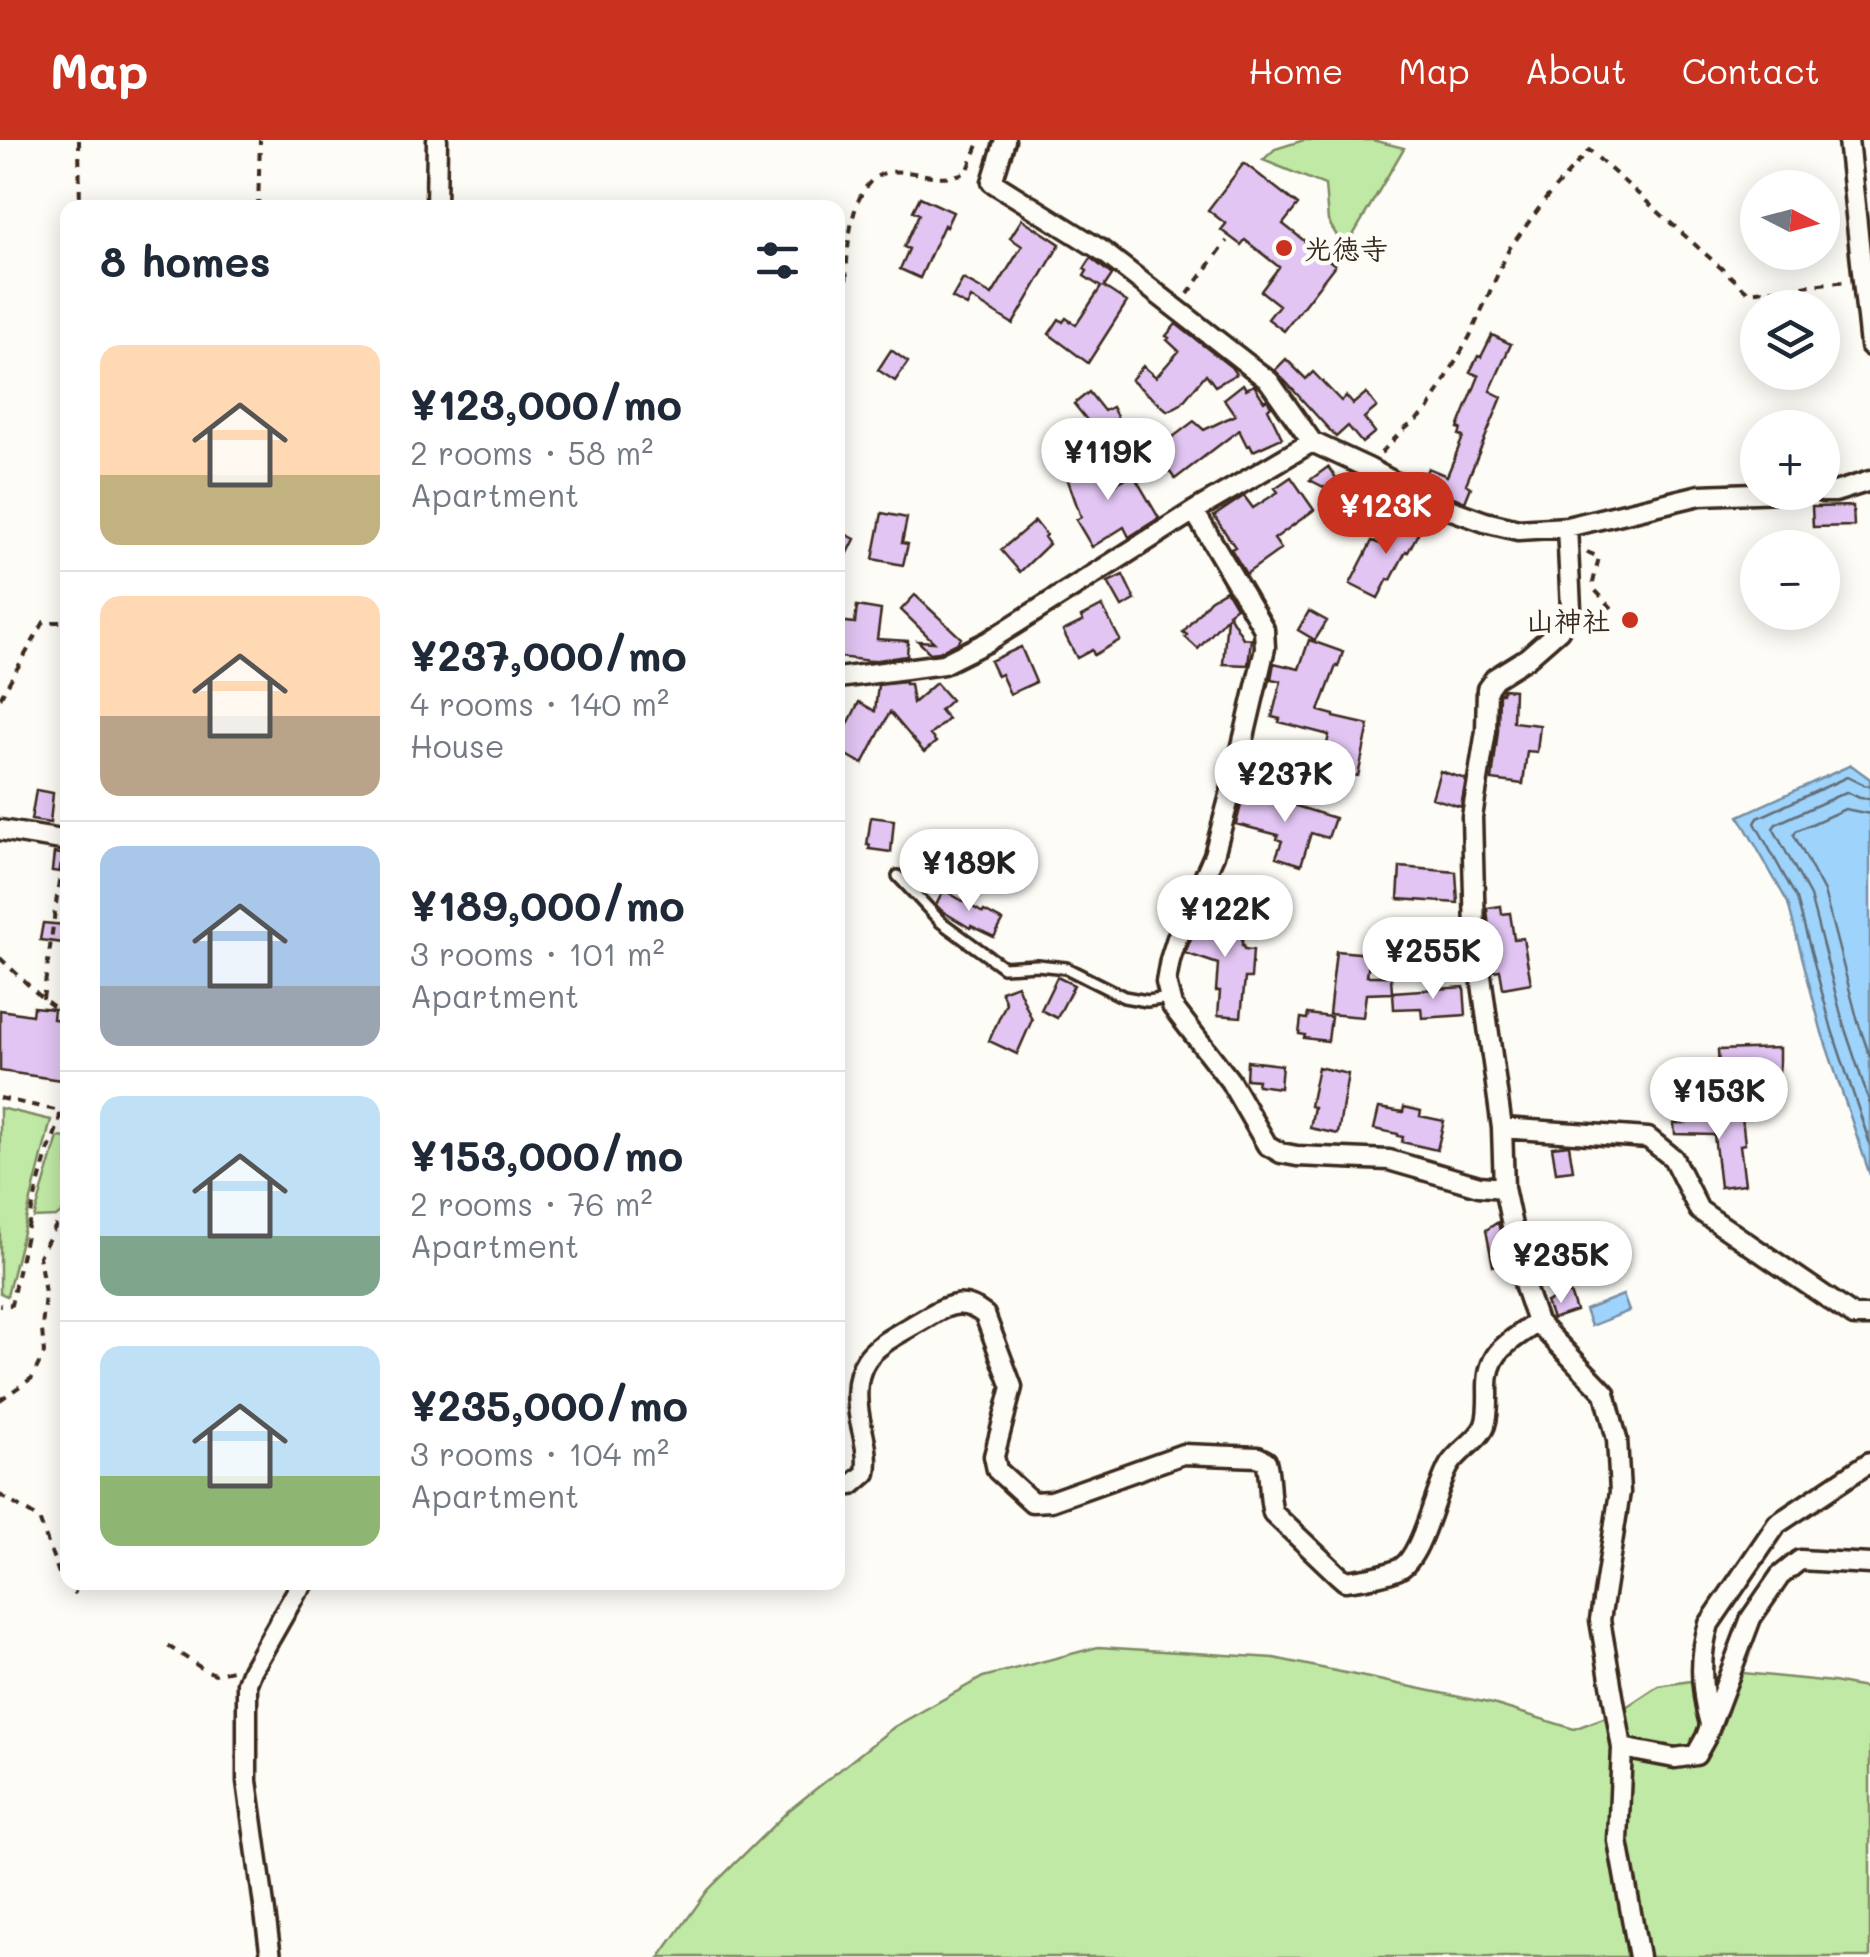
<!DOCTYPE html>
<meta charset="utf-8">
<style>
:root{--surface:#fff;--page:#f6f6f7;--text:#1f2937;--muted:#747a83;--line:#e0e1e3;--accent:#c8321e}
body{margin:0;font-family:Mali,"Klee One",sans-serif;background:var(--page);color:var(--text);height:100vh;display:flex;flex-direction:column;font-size:38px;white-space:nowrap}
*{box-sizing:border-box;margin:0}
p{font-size:32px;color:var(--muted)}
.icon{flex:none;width:55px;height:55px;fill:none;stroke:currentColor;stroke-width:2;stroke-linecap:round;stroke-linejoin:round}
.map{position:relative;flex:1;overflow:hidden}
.drawer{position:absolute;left:60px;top:60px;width:785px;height:1390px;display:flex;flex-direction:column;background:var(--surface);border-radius:20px;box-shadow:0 5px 25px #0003}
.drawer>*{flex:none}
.needle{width:65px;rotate:96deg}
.buttons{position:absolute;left:1740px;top:30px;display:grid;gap:20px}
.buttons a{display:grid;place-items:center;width:100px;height:100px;border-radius:50%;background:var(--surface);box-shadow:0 5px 25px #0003;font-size:50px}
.price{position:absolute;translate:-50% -85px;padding:0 22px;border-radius:35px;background:#fff;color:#222;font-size:32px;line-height:65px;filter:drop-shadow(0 2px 5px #0008)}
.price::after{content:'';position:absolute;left:50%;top:60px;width:30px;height:22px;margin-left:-15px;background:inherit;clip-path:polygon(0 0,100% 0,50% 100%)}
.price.current{background:var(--accent);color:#fff}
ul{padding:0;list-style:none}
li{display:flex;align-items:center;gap:30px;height:250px;padding:0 40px}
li+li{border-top:2px solid var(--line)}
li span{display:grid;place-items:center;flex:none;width:280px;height:200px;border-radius:20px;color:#555}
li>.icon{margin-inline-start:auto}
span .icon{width:120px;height:120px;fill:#fffc;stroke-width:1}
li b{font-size:42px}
h2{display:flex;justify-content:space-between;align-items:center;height:120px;padding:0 40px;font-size:42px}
header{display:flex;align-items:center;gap:60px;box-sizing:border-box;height:140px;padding:0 50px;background:var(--accent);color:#fff}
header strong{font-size:48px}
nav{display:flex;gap:55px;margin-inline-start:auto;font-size:35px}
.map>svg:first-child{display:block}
</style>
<header>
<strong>Map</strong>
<nav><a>Home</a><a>Map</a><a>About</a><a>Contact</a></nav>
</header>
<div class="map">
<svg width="1870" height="1817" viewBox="0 0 1870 1817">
<rect width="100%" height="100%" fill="#fdfcf7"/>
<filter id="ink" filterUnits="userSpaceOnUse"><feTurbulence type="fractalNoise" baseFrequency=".01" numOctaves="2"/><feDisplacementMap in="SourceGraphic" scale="20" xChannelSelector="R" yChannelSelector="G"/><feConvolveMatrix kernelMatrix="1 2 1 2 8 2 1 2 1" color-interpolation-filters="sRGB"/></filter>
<g filter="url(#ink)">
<path fill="#c0e9a5" stroke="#7e8a62" stroke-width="2.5" d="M1304,0H1372L1404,8L1345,109L1328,81L1325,45L1263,20L1275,9Z
M0,968L51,980L7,1156L0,1153Z
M58,997L67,998V1068L56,1077L34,1078Z
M1098,1507L1274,1518L1493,1564L1574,1589L1617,1573L1658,1546L1743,1533L1833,1542L1870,1549V1817H660L708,1750L788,1671L894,1587L983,1537Z"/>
<path fill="#9ed3fc" stroke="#768fa3" stroke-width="2.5" d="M1851,625L1870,639V1035L1822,893L1788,763L1739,676Z
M1623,1155L1629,1171L1591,1186L1585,1170Z"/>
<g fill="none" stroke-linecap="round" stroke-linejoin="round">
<path stroke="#636e77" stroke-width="2.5" d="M1870,646L1863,645L1847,637L1758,678L1755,683L1797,759L1832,890L1870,1004
M1870,659L1860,658L1846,652L1776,684L1773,688L1810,756L1844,886L1870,964
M1870,674L1845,669L1796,691L1794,695L1824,752L1858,882L1870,917"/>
</g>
<path fill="#e2c5f3" stroke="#3b2a1e" stroke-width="2.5" d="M1244,23L1298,65L1283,84L1335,125L1284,191L1268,179L1279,165L1261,151L1279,127L1245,100L1241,105L1221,90L1226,84L1208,70Z
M920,57L953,72L946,87L944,85L920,138L900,129L909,109L904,107L919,74L913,71Z
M1022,79L1060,104L1013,184L971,158L967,166L952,158L963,139L992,155L1022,106L1010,98Z
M1091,118L1112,135L1104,147L1127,162L1088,223L1049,194L1059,179L1063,182L1066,178L1076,185L1101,147L1084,136L1087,131L1084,129Z
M1176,184L1231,227L1236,234L1215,246L1206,234L1181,264L1168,271L1131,240L1143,226L1156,237L1179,211L1167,200L1169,198L1166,196Z
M1492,195L1511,204L1490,251L1502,257L1466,344L1471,347L1465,362L1421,343L1428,328L1447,336L1463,297L1459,295L1461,289L1458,288L1479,236L1470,232L1478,216L1481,217Z
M891,210L908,222L895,241L878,230Z
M1286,219L1306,239L1313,232L1341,261L1346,256L1353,264L1366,253L1377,267L1364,278L1375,292L1362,303L1348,286L1336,297L1275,230Z
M1243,244L1246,249L1254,245L1264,261L1267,259L1271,266L1268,269L1282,298L1253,311L1250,305L1247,306L1239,290L1175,339L1156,313L1162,308L1161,306L1194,281L1204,290L1235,275L1224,259Z
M1089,252L1104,271L1112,267L1126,294L1087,315L1072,288L1087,280L1074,264Z
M1097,318L1112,346L1133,334L1159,378L1129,397L1124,387L1092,407L1076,380L1081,377L1064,329Z
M1328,327L1355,363L1310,340Z
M1291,337L1314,370L1274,399L1281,409L1246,434L1231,409L1235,407L1214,376L1244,356L1253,368L1278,352L1275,348Z
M1853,366L1854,386L1813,387L1812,367Z
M882,373L907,378L902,403L908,404L903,425L873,419Z
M1408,376L1423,384L1408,412L1406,411L1391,440L1388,439L1378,458L1350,444L1372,401L1380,404L1382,401L1385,403L1396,381Z
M1035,381L1046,395L1044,397L1049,404L1020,432L1001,410Z
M838,390L855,399L838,433Z
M1123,435L1135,460L1122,467L1108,442Z
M1226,450L1236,467L1228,473L1243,498L1251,499L1248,525L1223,524L1227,477L1198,509L1185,497L1187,495L1183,492L1210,460Z
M915,455L961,498L957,503L939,512L930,513L918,501L934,502L901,470Z
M857,466L881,470L877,499L908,501L907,516L870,521L839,517L838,481L855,483Z
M1102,466L1120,500L1094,515L1092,510L1077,518L1063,491L1083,481L1081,477Z
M1309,471L1327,481L1315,500L1298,490Z
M1309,500L1343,512L1338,527L1336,526L1319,571L1334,575V577L1369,585L1358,636L1325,629L1329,614L1325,613L1329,595L1279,582L1280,579L1272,577L1281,541L1271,539L1274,523L1299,529Z
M1021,507L1036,542L1010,554L1001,534L997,536L990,521Z
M905,542V544H910L913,563L936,543L951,560L940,570L948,579L930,595L936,602L924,612L890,572L863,624L838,610V604L859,562L875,571L878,545Z
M1503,549L1514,550L1513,582L1540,585L1537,612L1527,611L1523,644L1492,640L1498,591L1499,553H1502Z
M1440,631L1466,639L1461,667L1432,658Z
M36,650L53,653L50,683L31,680Z
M1244,654L1279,663L1280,661L1335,678L1328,698L1311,693L1301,725L1276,717L1282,701L1277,699L1278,695L1236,684Z
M871,677L894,680L891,712L869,709L870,705H867Z
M54,713L68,715V733L52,731Z
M1400,727L1456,732L1458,763L1398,759Z
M944,750L983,773L984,771L1003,781L994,797L971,786L970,788L942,771L936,765Z
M1218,765L1234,767L1232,787L1243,788L1242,805H1244V809L1253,810L1251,838H1245L1241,877L1218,875L1220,851H1216L1218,824L1185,813L1194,791L1211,797L1213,776H1217Z
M1501,766L1502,774L1510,773L1514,799L1523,798L1531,843L1503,848L1500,830L1493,831L1487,768Z
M43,783L65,785L63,803L40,800Z
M1336,811L1370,814L1367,836H1391L1392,853L1366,854L1363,877L1329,874Z
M1057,837L1074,845L1057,878L1041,870Z
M1017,845L1032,880L1017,914L989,901L1006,863L1001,851Z
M1464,847L1466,875L1422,878L1421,868L1394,869L1393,852Z
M33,867L54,869L53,879L68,881V897L61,940L0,931V870L32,875Z
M1308,874L1331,877L1328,901L1304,898L1305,895L1299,894L1301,878L1307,879Z
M1779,908V931L1719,933L1718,910Z
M1247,921L1282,925L1280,948L1257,945L1258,940L1246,939Z
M1318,927L1348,934L1338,994L1310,988L1314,967L1310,966Z
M1404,967L1421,971L1420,976L1444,981L1437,1010L1402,1002L1403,997L1398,996V994L1374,989L1379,968L1403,972Z
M1686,970H1713V980L1742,977L1745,1004L1740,1005L1745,1044L1720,1047L1714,995L1675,994L1674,984L1686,983Z
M1569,1005L1573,1030L1556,1032L1552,1007Z
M1498,1082L1507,1122L1493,1126L1486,1090Z
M1585,1083L1602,1132L1572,1142L1555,1094Z
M1570,1153L1576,1171L1552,1179L1546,1162Z"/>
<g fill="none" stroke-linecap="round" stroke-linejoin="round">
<defs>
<path id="service" d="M898,736L941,782L1003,827L1037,825L1066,828L1124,857L1147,861L1170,858"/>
<path id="minor" d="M1005,0L992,42L1101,110L1269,241L1312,302L1368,328L1435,364L1485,382L1518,390L1567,387L1700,355L1783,352
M1848,0L1870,206
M436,68L437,0
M1822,352H1835L1870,341
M1194,371L1264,489L1265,508L1233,644L1214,715L1177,798L1170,820L1166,842L1172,866L1230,941L1267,1005L1281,1013L1297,1016L1389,1020L1479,1046L1504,1048
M1567,387L1571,469L1559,490L1527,518L1495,538L1487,549L1486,591L1472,677L1475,793L1502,988L1504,1048L1525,1147L1537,1182L1605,1253L1617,1299L1620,1352L1600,1480L1622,1608L1618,1701L1639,1817
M838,538L943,524L987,502L1194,371L1312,302
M0,690L68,701
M1502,988L1648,998L1673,1018L1699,1070L1854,1176H1870
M838,1339L844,1344L852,1345L866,1333C869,1315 864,1298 860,1280C847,1213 879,1206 929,1176C950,1163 965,1159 985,1175L1012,1247L994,1316L997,1330L1032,1362L1051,1361L1183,1314L1258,1317L1266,1321C1271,1338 1268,1356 1273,1373L1337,1434L1345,1441C1362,1439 1383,1436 1399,1429C1422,1418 1435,1350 1449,1326C1458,1310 1479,1301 1485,1285C1489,1274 1488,1257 1488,1246C1488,1209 1511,1202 1537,1182
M1710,1584C1701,1552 1699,1516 1709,1484L1777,1384L1870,1322
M1622,1608L1675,1618L1696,1615L1706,1597L1751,1478L1780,1436L1800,1420L1870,1424
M271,1817L247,1641V1543L252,1530L297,1451L305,1442"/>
</defs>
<use href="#service" stroke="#3b2a1e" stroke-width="16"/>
<use href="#minor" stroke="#3b2a1e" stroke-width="25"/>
<path stroke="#3b2a1e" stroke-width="4" stroke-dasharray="8 8" stroke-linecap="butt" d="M79,0L80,68
M258,68L260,0
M1188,154L1227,101
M838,183L847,178C846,142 841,38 890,32C918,29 936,44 967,32L980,0
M1381,313L1402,291L1427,272L1470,196L1509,109L1548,56L1589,10L1748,152L1847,141
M1587,412L1599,417L1593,443L1595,450L1612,468
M0,558L44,482H64L68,478
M0,818L43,859L68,877
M43,859L62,720
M0,958L60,971C60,987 51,1002 46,1017C32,1066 21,1116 11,1165H0
M0,1260L32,1238L44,1213L42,1190L45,1153L39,1116L57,1084L68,1076
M0,1355L39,1379L61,1439L76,1454
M168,1506L203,1529L215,1534L232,1530"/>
<use href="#service" stroke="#fdfcf7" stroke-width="9"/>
<use href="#minor" stroke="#fdfcf7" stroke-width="18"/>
</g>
</g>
<g fill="#c8321e" stroke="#fdfcf7" stroke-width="4">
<circle cx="1284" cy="108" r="10"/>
<circle cx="1630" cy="480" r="10"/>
</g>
<g text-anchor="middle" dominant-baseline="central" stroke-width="9" stroke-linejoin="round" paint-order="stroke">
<g font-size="28" font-weight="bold" fill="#3b2a1e" stroke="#fdfcf7" text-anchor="start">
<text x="1304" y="108">光徳寺</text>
<text x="1610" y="480" text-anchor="end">山神社</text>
</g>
</g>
</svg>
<div class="buttons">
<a><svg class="needle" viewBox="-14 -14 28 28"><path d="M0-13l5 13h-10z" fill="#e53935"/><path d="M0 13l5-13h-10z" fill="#747a83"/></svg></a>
<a><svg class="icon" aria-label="layers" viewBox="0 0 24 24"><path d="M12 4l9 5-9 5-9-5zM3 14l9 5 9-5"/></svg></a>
<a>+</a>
<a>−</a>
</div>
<b class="price" style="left:1108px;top:363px">¥119K</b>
<b class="price current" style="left:1386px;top:417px">¥123K</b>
<b class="price" style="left:1285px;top:685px">¥237K</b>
<b class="price" style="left:969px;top:774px">¥189K</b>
<b class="price" style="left:1225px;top:820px">¥122K</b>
<b class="price" style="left:1433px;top:862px">¥255K</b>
<b class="price" style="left:1719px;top:1002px">¥153K</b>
<b class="price" style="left:1561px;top:1166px">¥235K</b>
<section class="drawer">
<h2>8 homes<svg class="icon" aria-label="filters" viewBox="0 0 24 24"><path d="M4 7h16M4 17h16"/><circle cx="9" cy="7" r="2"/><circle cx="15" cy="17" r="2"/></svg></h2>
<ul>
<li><span style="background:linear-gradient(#ffd9b3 65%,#c2b280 0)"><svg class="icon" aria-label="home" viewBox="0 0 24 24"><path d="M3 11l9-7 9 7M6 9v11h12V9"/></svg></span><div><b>¥123,000/mo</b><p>2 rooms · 58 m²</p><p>Apartment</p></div></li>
<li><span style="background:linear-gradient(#ffd9b3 60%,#b9a48a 0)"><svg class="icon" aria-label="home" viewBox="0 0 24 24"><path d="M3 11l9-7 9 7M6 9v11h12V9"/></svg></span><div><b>¥237,000/mo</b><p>4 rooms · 140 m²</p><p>House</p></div></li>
<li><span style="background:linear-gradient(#a9c7e8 70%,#9aa5b1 0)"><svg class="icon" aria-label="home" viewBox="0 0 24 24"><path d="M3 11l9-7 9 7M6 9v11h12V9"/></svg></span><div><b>¥189,000/mo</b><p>3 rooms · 101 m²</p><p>Apartment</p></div></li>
<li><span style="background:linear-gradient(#bfe0f5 70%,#7fa58c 0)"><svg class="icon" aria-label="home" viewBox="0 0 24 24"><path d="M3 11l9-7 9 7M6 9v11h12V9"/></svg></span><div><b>¥153,000/mo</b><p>2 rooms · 76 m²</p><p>Apartment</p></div></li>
<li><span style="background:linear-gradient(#bfe0f5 65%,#8fb573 0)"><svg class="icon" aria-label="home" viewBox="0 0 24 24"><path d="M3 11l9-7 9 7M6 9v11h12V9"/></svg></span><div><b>¥235,000/mo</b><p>3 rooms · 104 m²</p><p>Apartment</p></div></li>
</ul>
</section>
</div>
